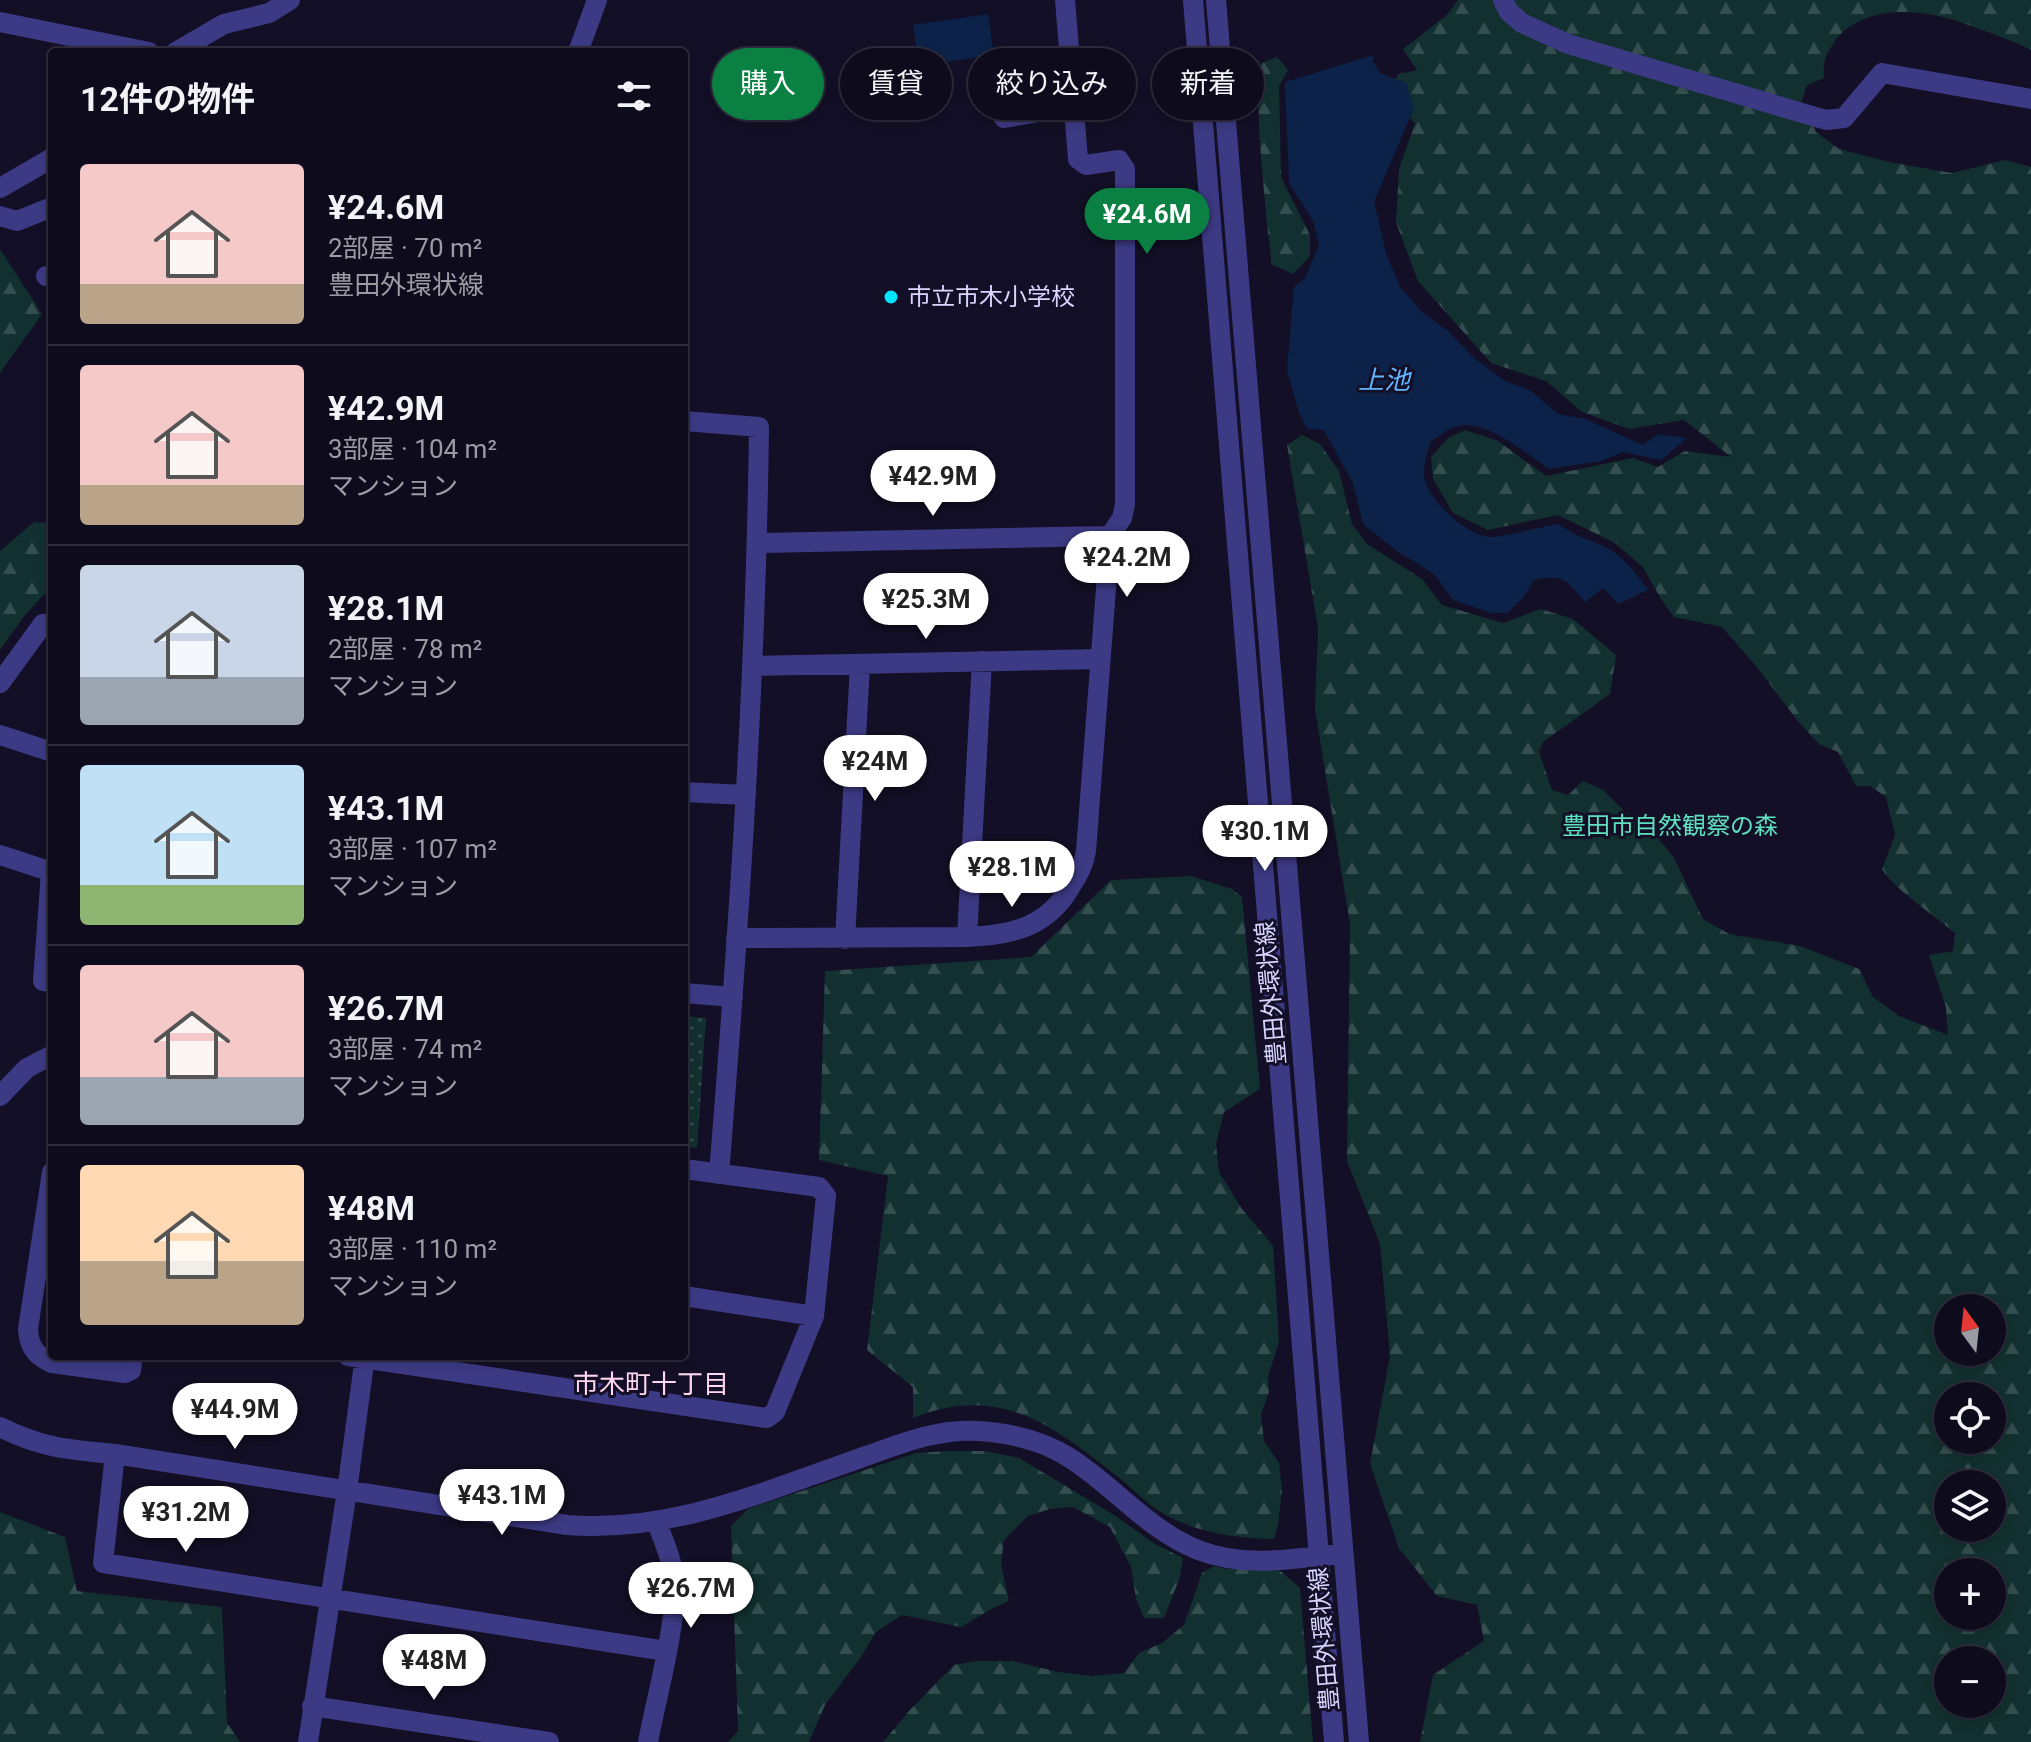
<!DOCTYPE html>
<html lang="ja">
<meta charset="utf-8">
<style>
:root{--surface:#0e0b1c;--page:#171425;--text:#f1f3f6;--muted:#9b9ba3;--line:#2e2b3b;--accent:#0b8043}
body{margin:0;font-family:Roboto,"Noto Sans JP",sans-serif;background:var(--page);color:var(--text);height:100vh;display:flex;flex-direction:column;font-size:30px;white-space:nowrap}
*{box-sizing:border-box;margin:0}
p{font-size:26px;color:var(--muted)}
.icon{flex:none;width:44px;height:44px;fill:none;stroke:currentColor;stroke-width:2;stroke-linecap:round;stroke-linejoin:round}
.map{position:relative;flex:1;overflow:hidden}
.drawer{position:absolute;left:48px;top:48px;width:640px;height:1312px;display:flex;flex-direction:column;background:var(--surface);border-radius:8px;box-shadow:0 4px 12px #0003,0 0 0 2px var(--line)}
.drawer>*{flex:none}
.hud{position:absolute;left:712px;top:48px;width:760px;height:72px;display:flex;gap:16px}
.needle{width:52px;rotate:345deg}
.buttons{position:absolute;left:1934px;top:1294px;display:grid;gap:16px}
.buttons a{display:grid;place-items:center;width:72px;height:72px;border-radius:50%;background:var(--surface);box-shadow:0 4px 12px #0003,0 0 0 2px var(--line);font-size:40px}
.price{position:absolute;translate:-50% -68px;padding:0 18px;border-radius:28px;background:#fff;color:#222;font-size:26px;line-height:52px;filter:drop-shadow(0 2px 4px #0008)}
.price::after{content:'';position:absolute;left:50%;top:48px;width:24px;height:18px;margin-left:-12px;background:inherit;clip-path:polygon(0 0,100% 0,50% 100%)}
.price.active{background:var(--accent);color:#fff}
ul{padding:0;list-style:none}
li{display:flex;align-items:center;gap:24px;height:200px;padding:0 32px}
li+li{border-top:2px solid var(--line)}
li span{display:grid;place-items:center;flex:none;width:224px;height:160px;border-radius:8px;color:#555}
li>.icon{margin-inline-start:auto}
span .icon{width:96px;height:96px;fill:#fffc;stroke-width:1}
li b{font-size:34px}
h2{display:flex;justify-content:space-between;align-items:center;height:96px;padding:0 32px;font-size:34px}
.pill{padding:0 28px;border-radius:36px;background:var(--surface);box-shadow:0 4px 12px #0003,0 0 0 2px var(--line);font-size:28px;line-height:72px}
.pill.active{background:var(--accent);color:#fff}
.map>svg:first-child{display:block}
</style>
<div class="map">
<svg width="2031" height="1742" viewBox="0 0 2031 1742">
<defs>
<pattern id="grass-dots" width="8" height="8" patternUnits="userSpaceOnUse" patternTransform="scale(2)"><rect width="8" height="8" fill="#12302f"/><path d="M2 2h.1M6 6h.1" fill="none" stroke="#344d4e" stroke-width="1.8" stroke-linecap="round"/></pattern>
<pattern id="forest-firs" width="22" height="20" patternUnits="userSpaceOnUse" patternTransform="scale(2)"><rect width="22" height="20" fill="#12302f"/><path d="M5 1l3.5 6h-7zM16 11l3.5 6h-7z" fill="#344d4e"/></pattern>
</defs>
<rect width="100%" height="100%" fill="#130f26"/>
<path fill="url(#grass-dots)" d="M684,1016L706,1018L697,1148L684,1146Z"/>
<path fill="url(#forest-firs)" fill-rule="evenodd" d="M1458,0H1495L1502,12L1812,124L1816,132L1839,149L1889,162L1952,173L2005,160L2031,167V1742H1420L1433,1675L1484,1641L1477,1605L1437,1596L1399,1548L1370,1464L1390,1356L1380,1244L1347,1161L1350,924L1315,709L1318,628L1287,445L1302,435L1320,444L1339,471L1352,524L1367,544L1422,579L1442,605L1503,623L1541,609L1573,619L1616,655L1610,694L1543,742L1539,752L1552,790L1568,795L1583,781L1603,790L1624,811L1650,828L1674,858L1703,919L1729,934L1800,946L1859,969L1873,997L1899,1016L1948,1035L1946,1008L1929,955L1953,951L1955,933C1935,916 1894,889 1882,869L1895,835L1886,797L1870,786H1856L1838,752L1819,744L1797,720L1756,666L1722,627L1674,617L1661,599L1643,567L1615,543L1558,515L1488,530L1453,513L1433,479L1431,457L1448,438L1465,430L1498,441L1546,476L1633,458L1658,467L1685,451L1731,457L1684,420L1629,429L1582,412L1546,381L1491,363L1418,281L1396,222L1399,168L1415,124L1399,103L1391,85L1399,74L1417,70L1403,49L1447,15ZM1948,1308H1992V1352H1948ZM1948,1396H1992V1440H1948ZM1948,1484H1992V1528H1948ZM1948,1572H1992V1616H1948ZM1948,1660H1992V1704H1948Z
M1507,0H2031V50C2014,41 1996,35 1979,29C1932,10 1871,0 1837,38C1826,55 1823,58 1824,78L1807,85L1801,103L1569,40L1526,20Z
M1277,57L1288,70L1279,86L1281,177L1310,235V256L1293,274L1271,264C1271,246 1267,231 1266,214C1262,165 1255,112 1261,63Z
M0,249L42,314L0,373Z
M34,522L52,523V586L25,615L0,650V551Z
M1191,876L1232,889L1242,897L1260,1089L1224,1112L1216,1144L1219,1172L1242,1209L1273,1246L1279,1341L1268,1377L1269,1392L1261,1414L1264,1441L1279,1463L1282,1490L1278,1525L1274,1539C1235,1538 1195,1533 1161,1512C1147,1504 1135,1491 1123,1481C1056,1428 1002,1382 913,1418V1387L867,1350L888,1176L819,1160L825,971L1031,957L1111,880Z
M948,1451H985L1019,1458L1114,1515L1155,1544L1183,1558L1180,1577L1164,1618H1144L1136,1599L1131,1567L1110,1527L1073,1507L1050,1509L1028,1516L1004,1540L1001,1564L1009,1601L995,1607L961,1627L902,1615L876,1632L861,1657L825,1705L809,1742H728L738,1731L731,1526L748,1509L916,1453Z
M0,1512L65,1537L77,1591L222,1607L227,1723L240,1742H0Z
M1214,1566L1227,1569L1277,1568L1300,1588L1313,1742H883L909,1711L954,1665L976,1661H1013L1058,1672L1091,1676L1124,1673L1139,1653L1162,1643L1184,1625L1202,1573Z"/>
<path fill="#0c2248" d="M988,14L994,55L919,66L913,25Z
M1374,55L1373,61L1380,73L1406,83L1414,108L1374,202L1386,253L1400,287L1422,312L1448,331L1474,358L1505,381L1531,391L1558,414L1585,419L1643,445L1658,434L1687,438L1661,460L1623,452L1601,461L1549,469C1527,454 1486,419 1458,426C1448,428 1439,437 1430,442C1428,452 1424,463 1424,473C1423,497 1468,538 1492,537C1514,535 1537,527 1559,524C1573,535 1585,538 1601,545C1622,554 1635,572 1648,590L1618,604L1603,588L1585,602C1567,581 1563,573 1534,580L1524,596L1508,613H1491L1453,600L1434,574L1397,551L1363,524L1353,483L1324,430L1307,429L1299,413L1287,370L1294,287L1305,278L1319,245L1313,221L1289,183L1285,82Z"/>
<g fill="none" stroke-linecap="round" stroke-linejoin="round">
<path stroke="#3d3a85" stroke-width="20" d="M1193,0L1334,1742
M1216,0L1359,1742
M1503,0L1509,12L1522,23L1568,44L1826,120L1844,118L1882,73L2031,99
M0,22L149,52
M176,52L224,24L269,13L290,0
M578,52L597,0
M1004,118L1073,106
M0,188L52,158
M0,216L17,221L52,207
M46,276L52,275
M684,421L759,427C756,676 739,925 719,1174
M758,543L1110,536
M752,666L1100,659
M0,683L43,624L52,625
M0,735L52,752
M684,792L746,795
M0,855L52,872
M51,872L43,981L52,982
M967,937L982,661
M736,938L967,937C1011,935 1047,928 1071,886C1078,875 1084,865 1086,851L1110,536L1122,518L1125,504V169L1119,160L1086,165L1078,159L1065,0
M845,939L860,665
M684,993L733,997
M0,1096L27,1068L52,1055
M52,1172L28,1329C29,1347 36,1356 52,1363L125,1373L131,1370L133,1356
M684,1296L814,1316
M348,1356L767,1418L775,1412L814,1316L826,1196L819,1187L684,1169
M0,1427C42,1448 69,1450 115,1454L567,1525C670,1533 760,1493 855,1460C895,1446 935,1428 978,1431C1011,1433 1042,1440 1070,1458C1115,1487 1148,1530 1198,1550C1242,1567 1286,1560 1330,1555
M115,1454L103,1563L666,1651
M312,1706L549,1742
M308,1742L347,1491L365,1356
M648,1742C657,1695 674,1635 675,1588C675,1566 664,1543 657,1522"/>
</g>
<circle fill="#00e5ff" stroke="#130f26" stroke-width="3" cx="891" cy="297" r="8"/>
<g text-anchor="middle" dominant-baseline="central" stroke-width="6" stroke-linejoin="round" paint-order="stroke">
<g font-size="24" fill="#d9d4ff" stroke="#130f26" text-anchor="start">
<text x="907" y="297">市立市木小学校</text>
</g>
<g font-size="24" fill="#5fe0c0" stroke="#130f26">
<text x="1670" y="826">豊田市自然観察の森</text>
</g>
<g font-size="24" fill="#d9d4ff" stroke="#130f26">
<text transform="translate(1271 993) rotate(-95)">豊田外環状線</text>
<text transform="translate(1324 1639) rotate(-95)">豊田外環状線</text>
</g>
<g font-size="26" font-style="italic" fill="#62b6ff" stroke="#130f26">
<text x="1384" y="380">上池</text>
</g>
<g font-size="26" fill="#ffd6f0" stroke="#130f26">
<text x="651" y="1384">市木町十丁目</text>
</g>
</g>
</svg>
<div class="buttons">
<a><svg class="needle" viewBox="-14 -14 28 28"><path d="M0-13l5 13h-10z" fill="#e53935"/><path d="M0 13l5-13h-10z" fill="#9b9ba3"/></svg></a>
<a><svg class="icon" aria-label="locate" viewBox="0 0 24 24"><circle cx="12" cy="12" r="6"/><path d="M12 2v4M12 18v4M2 12h4M18 12h4"/></svg></a>
<a><svg class="icon" aria-label="layers" viewBox="0 0 24 24"><path d="M12 4l9 5-9 5-9-5zM3 14l9 5 9-5"/></svg></a>
<a>+</a>
<a>−</a>
</div>
<b class="price active" style="left:1147px;top:256px">¥24.6M</b>
<b class="price" style="left:933px;top:518px">¥42.9M</b>
<b class="price" style="left:1127px;top:599px">¥24.2M</b>
<b class="price" style="left:926px;top:641px">¥25.3M</b>
<b class="price" style="left:875px;top:803px">¥24M</b>
<b class="price" style="left:1265px;top:873px">¥30.1M</b>
<b class="price" style="left:1012px;top:909px">¥28.1M</b>
<b class="price" style="left:235px;top:1451px">¥44.9M</b>
<b class="price" style="left:502px;top:1537px">¥43.1M</b>
<b class="price" style="left:186px;top:1554px">¥31.2M</b>
<b class="price" style="left:691px;top:1630px">¥26.7M</b>
<b class="price" style="left:434px;top:1702px">¥48M</b>
<div class="hud">
<a class="pill active">購入</a>
<a class="pill">賃貸</a>
<a class="pill">絞り込み</a>
<a class="pill">新着</a>
</div>
<section class="drawer">
<h2>12件の物件<svg class="icon" aria-label="filters" viewBox="0 0 24 24"><path d="M4 7h16M4 17h16"/><circle cx="9" cy="7" r="2"/><circle cx="15" cy="17" r="2"/></svg></h2>
<ul>
<li><span style="background:linear-gradient(#f6c9c9 75%,#b9a48a 0)"><svg class="icon" aria-label="home" viewBox="0 0 24 24"><path d="M3 11l9-7 9 7M6 9v11h12V9"/></svg></span><div><b>¥24.6M</b><p>2部屋 · 70 m²</p><p>豊田外環状線</p></div></li>
<li><span style="background:linear-gradient(#f6c9c9 75%,#b9a48a 0)"><svg class="icon" aria-label="home" viewBox="0 0 24 24"><path d="M3 11l9-7 9 7M6 9v11h12V9"/></svg></span><div><b>¥42.9M</b><p>3部屋 · 104 m²</p><p>マンション</p></div></li>
<li><span style="background:linear-gradient(#c9d6e8 70%,#9aa5b1 0)"><svg class="icon" aria-label="home" viewBox="0 0 24 24"><path d="M3 11l9-7 9 7M6 9v11h12V9"/></svg></span><div><b>¥28.1M</b><p>2部屋 · 78 m²</p><p>マンション</p></div></li>
<li><span style="background:linear-gradient(#bfe0f5 75%,#8fb573 0)"><svg class="icon" aria-label="home" viewBox="0 0 24 24"><path d="M3 11l9-7 9 7M6 9v11h12V9"/></svg></span><div><b>¥43.1M</b><p>3部屋 · 107 m²</p><p>マンション</p></div></li>
<li><span style="background:linear-gradient(#f6c9c9 70%,#9aa5b1 0)"><svg class="icon" aria-label="home" viewBox="0 0 24 24"><path d="M3 11l9-7 9 7M6 9v11h12V9"/></svg></span><div><b>¥26.7M</b><p>3部屋 · 74 m²</p><p>マンション</p></div></li>
<li><span style="background:linear-gradient(#ffd9b3 60%,#b9a48a 0)"><svg class="icon" aria-label="home" viewBox="0 0 24 24"><path d="M3 11l9-7 9 7M6 9v11h12V9"/></svg></span><div><b>¥48M</b><p>3部屋 · 110 m²</p><p>マンション</p></div></li>
</ul>
</section>
</div>
